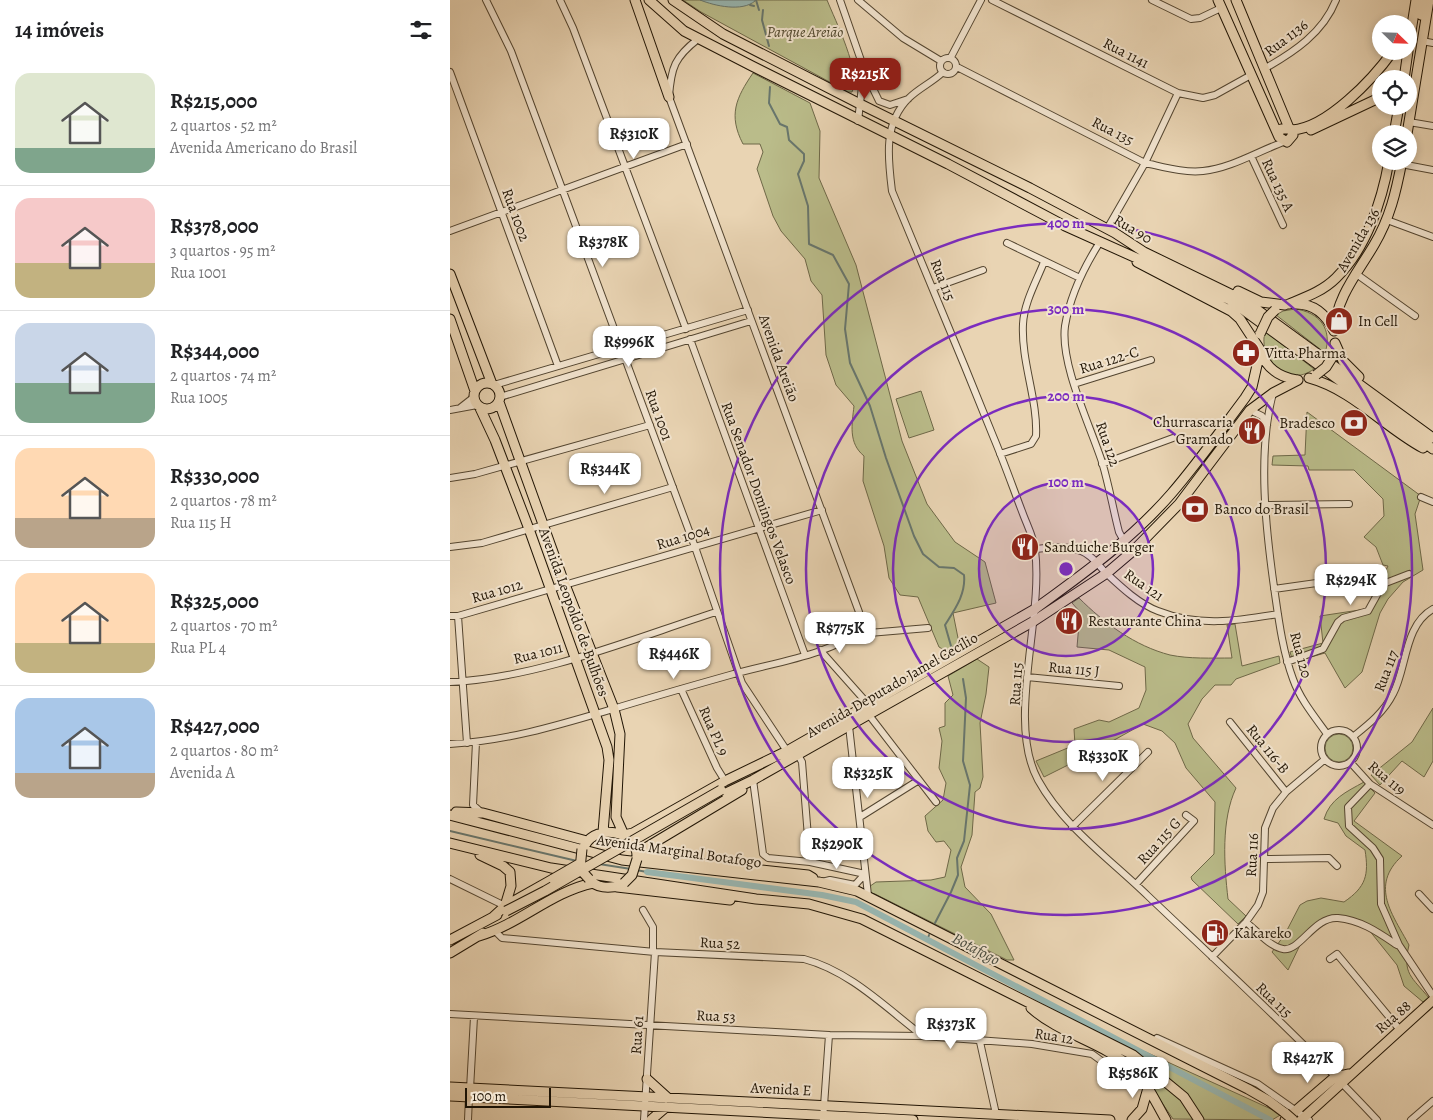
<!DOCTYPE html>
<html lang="pt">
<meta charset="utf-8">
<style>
:root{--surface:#fff;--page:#f6f6f6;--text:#202124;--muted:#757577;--line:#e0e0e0;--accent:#8f2418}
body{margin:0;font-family:Alegreya,serif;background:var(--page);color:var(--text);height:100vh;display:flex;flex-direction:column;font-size:19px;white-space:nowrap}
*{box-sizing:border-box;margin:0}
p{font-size:16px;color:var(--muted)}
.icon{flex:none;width:28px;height:28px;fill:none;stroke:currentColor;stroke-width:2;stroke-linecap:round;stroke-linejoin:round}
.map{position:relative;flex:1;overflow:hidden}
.panel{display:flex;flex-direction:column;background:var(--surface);width:450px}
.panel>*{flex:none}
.needle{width:32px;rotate:113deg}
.controls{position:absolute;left:922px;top:15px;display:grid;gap:10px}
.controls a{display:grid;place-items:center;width:45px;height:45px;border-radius:50%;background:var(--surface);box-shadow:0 2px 8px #0003;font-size:25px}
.scale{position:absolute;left:15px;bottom:12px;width:86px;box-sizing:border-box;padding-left:5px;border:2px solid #211505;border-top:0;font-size:14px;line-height:18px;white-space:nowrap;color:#211505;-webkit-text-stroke:4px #f1e3ce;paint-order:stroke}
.price{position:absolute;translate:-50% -42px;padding:0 11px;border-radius:10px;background:#fff;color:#222;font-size:16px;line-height:32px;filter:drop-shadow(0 1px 2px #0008)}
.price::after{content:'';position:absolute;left:50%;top:30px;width:15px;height:11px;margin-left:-8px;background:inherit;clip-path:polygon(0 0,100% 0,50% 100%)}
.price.on{background:var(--accent);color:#fff}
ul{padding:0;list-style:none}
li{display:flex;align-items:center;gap:15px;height:125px;padding:0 15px}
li+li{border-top:1px solid var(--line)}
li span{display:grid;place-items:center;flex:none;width:140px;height:100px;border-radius:15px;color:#555}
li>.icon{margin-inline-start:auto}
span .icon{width:60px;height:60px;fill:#fffc;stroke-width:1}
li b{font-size:21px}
h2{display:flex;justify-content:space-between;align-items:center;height:60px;padding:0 15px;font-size:21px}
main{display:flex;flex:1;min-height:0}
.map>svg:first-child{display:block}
</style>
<main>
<section class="panel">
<h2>14 imóveis<svg class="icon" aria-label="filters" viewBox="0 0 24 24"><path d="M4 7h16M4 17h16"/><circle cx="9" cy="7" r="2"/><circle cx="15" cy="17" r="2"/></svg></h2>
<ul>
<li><span style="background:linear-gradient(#dfe7d0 75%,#7fa58c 0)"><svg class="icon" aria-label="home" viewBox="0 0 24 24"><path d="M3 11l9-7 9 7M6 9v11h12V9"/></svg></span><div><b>R$215,000</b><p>2 quartos · 52 m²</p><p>Avenida Americano do Brasil</p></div></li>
<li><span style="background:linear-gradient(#f6c9c9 65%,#c2b280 0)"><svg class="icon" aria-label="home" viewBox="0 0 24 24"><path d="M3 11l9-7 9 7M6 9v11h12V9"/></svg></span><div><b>R$378,000</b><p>3 quartos · 95 m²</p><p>Rua 1001</p></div></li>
<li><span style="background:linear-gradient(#c9d6e8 60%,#7fa58c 0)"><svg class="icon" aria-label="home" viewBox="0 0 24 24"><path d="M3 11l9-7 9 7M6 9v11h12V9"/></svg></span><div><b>R$344,000</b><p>2 quartos · 74 m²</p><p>Rua 1005</p></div></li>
<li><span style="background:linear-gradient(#ffd9b3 70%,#b9a48a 0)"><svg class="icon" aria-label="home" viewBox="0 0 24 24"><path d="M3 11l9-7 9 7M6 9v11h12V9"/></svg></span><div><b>R$330,000</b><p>2 quartos · 78 m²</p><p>Rua 115 H</p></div></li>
<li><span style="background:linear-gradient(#ffd9b3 70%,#c2b280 0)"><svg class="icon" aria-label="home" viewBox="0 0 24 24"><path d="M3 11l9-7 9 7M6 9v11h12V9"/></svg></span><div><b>R$325,000</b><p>2 quartos · 70 m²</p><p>Rua PL 4</p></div></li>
<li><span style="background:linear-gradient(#a9c7e8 75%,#b9a48a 0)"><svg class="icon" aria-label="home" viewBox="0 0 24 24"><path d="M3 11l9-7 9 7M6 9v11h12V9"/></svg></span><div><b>R$427,000</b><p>2 quartos · 80 m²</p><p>Avenida A</p></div></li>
</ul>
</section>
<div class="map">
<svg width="983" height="1120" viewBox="0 0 983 1120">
<rect width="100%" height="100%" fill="#e9d4b3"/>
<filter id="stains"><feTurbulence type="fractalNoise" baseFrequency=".004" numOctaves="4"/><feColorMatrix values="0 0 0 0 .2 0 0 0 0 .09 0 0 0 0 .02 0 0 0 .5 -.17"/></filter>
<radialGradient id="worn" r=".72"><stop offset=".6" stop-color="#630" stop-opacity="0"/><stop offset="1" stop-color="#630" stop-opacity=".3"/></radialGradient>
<path fill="#babc8a" stroke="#6e6848" d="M233,0H377C385,20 412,74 402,92H398L251,12Z
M303,73L360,103L370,131L369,178L406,265L452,441L477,504L505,542L535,562L546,603L503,613L509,643L496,651L489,647L468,597L450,595L439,578L434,546L413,481L414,456C398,443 402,424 404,406L386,385L376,355L372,295L361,281L355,259L331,231L323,216L307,169L313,152L310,144H293C278,115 286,98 303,73Z
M845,309C869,312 883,329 875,353L826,315L833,311Z
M815,331L864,369C836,389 808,360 815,331Z
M471,391L484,430L459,438L446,399Z
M857,412L971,496L965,514L973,570L953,582L938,599L930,613L912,672L895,688L875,653L843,662L840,652L873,643L870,616L916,609L938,566L933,565L926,547L914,537L934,516L933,499L904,470H859L858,466L822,465L823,456L855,455Z
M629,598C654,623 685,646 720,655C739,659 762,658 782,658L777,625L785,624L792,666L829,656L830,663L786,679L781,685H765L752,699L738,724L743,738L786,788C771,820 774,864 778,899L796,916L788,924L742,880L741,877L764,854L765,802L736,768L725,743L712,731L693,724L630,759L594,777L586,761L625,745L624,729L649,720L659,722L689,708L696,690L695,667L659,650L627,647L630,612L622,603Z
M527,659L539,667L536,694L530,723L533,777L530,788L525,792L522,835L511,867L515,887L541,914L564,960H557L425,894L413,891L426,882L481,880L495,877L501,850L494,841L486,842L478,831L475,816L493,800L496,783L489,768L492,741L489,728L495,726V703L503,695L498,676Z
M983,708V761L974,777L952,761L930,785L921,775L962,742Z
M875 748a14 14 0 1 1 28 0a14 14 0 1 1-28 0Z
M914,782L925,793L904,821L952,856C919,886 943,915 959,945C952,974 962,977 979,998L973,1002L954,986L947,965L919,930L905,923L882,920L859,934L851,943L838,970L822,952L835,934L850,905L857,901L871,898L894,902C916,887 919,875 915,850L896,836L888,823L874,819C880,799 896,792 914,782Z
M689,1049L832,1114L822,1120L723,1119L691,1072Z"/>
<path fill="#98b7b2" stroke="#68766d" d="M250,0H305V1C292,12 265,6 250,0Z"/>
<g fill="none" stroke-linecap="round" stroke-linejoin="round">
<path stroke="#68766d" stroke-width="2" d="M306,0L309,10
M300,5L304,6
M313,10L312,20L319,46
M320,87L319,103L330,124L337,127L339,140L354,154V161L348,174L358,206L359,244L383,255L399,284L395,329L400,363L420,406L436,458L464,536L473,554L489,567L504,568L514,575C516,594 505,609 495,625L501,646
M0,831L127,861
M149,864L181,869
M186,870L197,872
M485,923L501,892L508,875L507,858L514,841L520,785L513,761L516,698L513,679
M478,938L479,935"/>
<path stroke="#98b7b2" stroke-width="6" d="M197,872L372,895L406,902L820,1120"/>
<defs>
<path id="minor" d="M36,0L61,51L245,547L292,683L337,751
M110,0L123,28L236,329
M390,0L414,69L408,121
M408,0L453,38L491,61
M542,0L728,93L753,98L765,95L801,75
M702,0L741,19L750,18L771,8
M248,39C225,57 221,67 219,97L409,612L412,628
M972,41L983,43
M501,57L531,0
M490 66a8 8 0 1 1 16 0a8 8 0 1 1-16 0Z
M507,67L695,163C714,167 734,173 753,171C782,168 808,151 834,142
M814,69C844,52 873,33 886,0
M414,70L429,101L440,105L458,99
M0,72L108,366
M493,72C483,82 469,88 459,98C433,123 438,159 442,191C476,272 510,354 543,436C554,462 563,488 573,514C577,525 584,538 585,550C594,618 556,721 588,780C614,827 660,859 698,896C775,969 854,1042 927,1120
M959,122L983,126
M801,156L833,225
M951,164L983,170
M937,220L983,237
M657,229L695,163L728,93
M0,231L237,144
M650,242C634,267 620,296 615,326C610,364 640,425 652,462C659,485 663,509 669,532L674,541
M557,243L630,278
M905,273L965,316
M483,288L533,270
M240,339L355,655
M624,384L701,360
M44,385L298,310
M823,393C807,454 816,532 825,594C829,622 833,652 843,679C850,699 864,716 877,734
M50,397L301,321
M10,408L24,397
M0,410L27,405
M800,410L812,416L817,425
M550,454L581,444L586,436C588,400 571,362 573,324C574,303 586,282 594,262
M652,464L723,438
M0,478L25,474L200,425
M971,497L983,502
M814,505L899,504
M0,547L32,543L223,487
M585,549C600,548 617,545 631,551C642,555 648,565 656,573C671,587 689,604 708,611C748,627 787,621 828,614
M824,589L909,577
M0,616H8L372,510
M8,616L17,743
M412,628L419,633L478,628
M370,650L418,704
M837,662L873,649L888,622L893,618L918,611L933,584L959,574
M577,677L669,686
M0,682C89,678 182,639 266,612
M231,689L267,768L275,781
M419,715L486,802
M780,722L836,792
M399,726L418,895
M871 748a18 18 0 1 1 36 0a18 18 0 1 1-36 0Z
M904,736C919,724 934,712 943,694C957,668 954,625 983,609
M26,742L23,805L32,813
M0,744C57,741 109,725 163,709C202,697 241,686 280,675C320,663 381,656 412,628
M348,755L352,762L360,862
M901,763L920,784L983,825
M303,780L313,854L318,858L360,862L415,874
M920,784L898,807L899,826L923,848L930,859L931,904L949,945L983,996
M410,817L469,780
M622,827L698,752
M815,859L879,858L887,866
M0,879L55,906
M372,882L380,880L405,885L415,874
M686,884L744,821L736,815
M969,894L983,909
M193,910L203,927V952
M796,922C806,930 820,947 833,949C850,952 864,916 888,918C911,920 929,933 947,945
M45,931L52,938L205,952L354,959C400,971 436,1008 473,1036
M762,957L796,922L808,905L813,892L815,828L823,808L836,792L874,760
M880,959L887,954L950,1030
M0,1014L379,1035L473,1036L582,1044L642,1054L653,1062L658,1080
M707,1038L808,1084L859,1120
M530,1042L546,1114
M20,1089L24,1017
M18,1120L19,1097
M194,1120L205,952
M373,1120L379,1035
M961,1120L983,1101"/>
<path id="major" d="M185,0L219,97
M199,0L234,31L302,66L498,164L615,226L780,300L983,449
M223,0L273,34L410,104L580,188L665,233L694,252L795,301L983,438
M768,0L829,137L837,142L843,135L841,129H831L828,134
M786,0L839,128
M966,0L973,4L971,15
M959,44L966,0
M954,79L958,51
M842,130C877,128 923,79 943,51
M861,130L931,97
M944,134L949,106
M957,134L979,0
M687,262L781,311L790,319L809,348
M0,274L42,384
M788,291L811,302L835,305
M839,304C856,297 873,291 886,278C916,249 932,201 939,161
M844,304C863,303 876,314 884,331
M0,319L25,391
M884,331C887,296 907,274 924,245C940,218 946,192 952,161
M885,343L893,361L909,377
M810,350C816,368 828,377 847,380
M859,378C903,390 934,427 973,448
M24 396a13 13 0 1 1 26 0a13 13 0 1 1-26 0Z
M49,402L112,577L164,709L170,734L166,817L174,835L183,833L275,781L337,751L585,609C633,574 681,540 721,494C747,464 771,430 795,398L802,387L810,352
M30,408L45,440L79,529L157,747L159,760L153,832
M276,793L303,780L584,621L657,573L684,550L729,504L800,410L823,393L848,380
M6,812L33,813L137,841
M0,815L172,860L369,882L407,891L798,1089L819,1101L835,1113
M0,843L101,868L306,899L359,904L412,919L683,1055L734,1097L749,1120
M135,845C147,823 188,831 187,857
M187,853L220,860L358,875L363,878
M187,853L292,790
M30,855L53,866L60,872L61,886L55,906
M139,879C146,888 159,889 170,885
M167,887L280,900
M43,917L55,906L103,879
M29,936C70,924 101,892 143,883
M0,940L47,915
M0,953L33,933
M581,1008C610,1034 652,1042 682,1068C697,1082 706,1103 716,1120
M197,1079L218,1098
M0,1087L660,1120
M0,1096L463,1120
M201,1120L216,1107
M682,1120L692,1109L698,1088
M835,1120L885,1077L899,1074
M851,1120L983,1000"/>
</defs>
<use href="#minor" stroke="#534530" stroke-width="8"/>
<use href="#major" stroke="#211505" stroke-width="11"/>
<use href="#minor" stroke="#f1e3ce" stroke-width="6"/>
<use href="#major" stroke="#e9d4b3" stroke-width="9"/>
<defs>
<path id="major-bridge" d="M810,334L818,317L825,310
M866,375L876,367L883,356
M132,849L130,869L139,879
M103,879L129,864
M174,883L182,875L187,859
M56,911L95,891L271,790
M835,1113L843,1120"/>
</defs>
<use href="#major-bridge" stroke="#211505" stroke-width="11" stroke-linecap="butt"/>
<use href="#major-bridge" stroke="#e9d4b3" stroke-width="9"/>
</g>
<circle cx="616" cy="569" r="87" fill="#7b2cbf" fill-opacity=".12"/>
<g fill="none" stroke="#7b2cbf" stroke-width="2.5">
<circle cx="616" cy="569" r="87"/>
<circle cx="616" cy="569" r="173"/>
<circle cx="616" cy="569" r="260"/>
<circle cx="616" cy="569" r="346"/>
</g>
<defs>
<symbol id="shop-disc" viewBox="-11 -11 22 22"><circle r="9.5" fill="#8f2418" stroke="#f1e3ce"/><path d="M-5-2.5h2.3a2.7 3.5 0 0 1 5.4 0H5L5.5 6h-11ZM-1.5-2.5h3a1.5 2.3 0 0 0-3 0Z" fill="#fff"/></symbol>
<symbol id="pharmacy-disc" viewBox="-11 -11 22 22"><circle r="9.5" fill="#8f2418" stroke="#f1e3ce"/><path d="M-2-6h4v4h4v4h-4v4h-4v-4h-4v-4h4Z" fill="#fff"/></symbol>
<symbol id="bank-disc" viewBox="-11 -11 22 22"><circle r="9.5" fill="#8f2418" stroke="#f1e3ce"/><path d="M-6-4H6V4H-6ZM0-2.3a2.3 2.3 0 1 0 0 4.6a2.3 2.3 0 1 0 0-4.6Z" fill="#fff"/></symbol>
<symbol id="restaurant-disc" viewBox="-11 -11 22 22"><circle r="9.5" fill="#8f2418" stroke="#f1e3ce"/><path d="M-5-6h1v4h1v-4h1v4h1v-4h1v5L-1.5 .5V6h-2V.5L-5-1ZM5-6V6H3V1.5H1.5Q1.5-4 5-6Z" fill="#fff"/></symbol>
<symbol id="fuel-disc" viewBox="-11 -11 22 22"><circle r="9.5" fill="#8f2418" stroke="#f1e3ce"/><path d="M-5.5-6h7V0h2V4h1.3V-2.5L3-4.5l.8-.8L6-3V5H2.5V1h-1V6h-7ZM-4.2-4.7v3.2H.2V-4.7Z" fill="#fff"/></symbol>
</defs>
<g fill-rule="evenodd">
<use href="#shop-disc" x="873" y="305" width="32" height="32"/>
<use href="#pharmacy-disc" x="780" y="337" width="32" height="32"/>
<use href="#bank-disc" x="888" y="407" width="32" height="32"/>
<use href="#restaurant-disc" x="786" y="415" width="32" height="32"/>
<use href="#bank-disc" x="729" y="493" width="32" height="32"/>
<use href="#restaurant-disc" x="559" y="531" width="32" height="32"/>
<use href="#restaurant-disc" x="603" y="605" width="32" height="32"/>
<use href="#fuel-disc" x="749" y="917" width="32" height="32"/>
</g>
<g text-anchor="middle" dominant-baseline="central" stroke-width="4" stroke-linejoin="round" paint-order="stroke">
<g font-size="15" font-style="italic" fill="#4f472d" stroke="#f1e3ce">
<text x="355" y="32">Parque Areião</text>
</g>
<g font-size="15" fill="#211505" stroke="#f1e3ce">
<text transform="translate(836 38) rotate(-37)">Rua 1136</text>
<text transform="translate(676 53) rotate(27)">Rua 1141</text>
<text transform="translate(663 131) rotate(27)">Rua 135</text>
<text transform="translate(828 185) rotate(65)">Rua 135 A</text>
<text transform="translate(66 215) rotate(70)">Rua 1002</text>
<text transform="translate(683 229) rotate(31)">Rua 90</text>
<text transform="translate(908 240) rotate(-60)">Avenida 136</text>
<text transform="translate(493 280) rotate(68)">Rua 115</text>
<text transform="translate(329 358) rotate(70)">Avenida Areião</text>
<text transform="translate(659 360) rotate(-17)">Rua 122-C</text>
<text transform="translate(209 415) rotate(70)">Rua 1001</text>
<text transform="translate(658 444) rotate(71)">Rua 122</text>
<text transform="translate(309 493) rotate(70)">Rua Senador Domingos Velasco</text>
<text transform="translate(233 537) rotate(-17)">Rua 1004</text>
<text transform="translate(694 585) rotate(35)">Rua 121</text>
<text transform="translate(47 591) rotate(-16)">Rua 1012</text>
<text transform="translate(124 612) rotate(70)">Avenida Leopoldo de Bulhões</text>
<text transform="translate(88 653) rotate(-14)">Rua 1011</text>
<text transform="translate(851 655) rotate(75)">Rua 120</text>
<text transform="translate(624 669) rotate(5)">Rua 115 J</text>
<text transform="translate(936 671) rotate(-69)">Rua 117</text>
<text transform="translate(566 684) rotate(-86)">Rua 115</text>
<text transform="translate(442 685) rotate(-30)">Avenida Deputado Jamel Cecílio</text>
<text transform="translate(264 731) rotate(66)">Rua PL 9</text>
<text transform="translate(818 749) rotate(51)">Rua 116-B</text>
<text transform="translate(937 778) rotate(40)">Rua 119</text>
<text transform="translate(709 841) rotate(-48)">Rua 115 G</text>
<text transform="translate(229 851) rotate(8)">Avenida Marginal Botafogo</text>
<text transform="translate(802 855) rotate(-87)">Rua 116</text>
<text transform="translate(270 943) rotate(3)">Rua 52</text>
<text transform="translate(824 1000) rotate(44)">Rua 115</text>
<text transform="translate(266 1016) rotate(3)">Rua 53</text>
<text transform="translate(943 1017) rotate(-41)">Rua 88</text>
<text transform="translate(187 1035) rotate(-86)">Rua 61</text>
<text transform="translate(604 1036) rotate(9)">Rua 12</text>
<text transform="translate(331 1089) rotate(3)">Avenida E</text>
</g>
<g font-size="15" fill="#211505" stroke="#f1e3ce" text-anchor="start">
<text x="908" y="321">In Cell</text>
<text x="815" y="353">Vitta Pharma</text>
<text x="783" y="422" text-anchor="end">Churrascaria<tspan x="783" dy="17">Gramado</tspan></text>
<text x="885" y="423" text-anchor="end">Bradesco</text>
<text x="764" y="509">Banco do Brasil</text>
<text x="594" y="547">Sanduiche Burger</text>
<text x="638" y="621">Restaurante China</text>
<text x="784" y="933">Kakareko</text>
</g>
<g font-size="16" font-style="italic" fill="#4b4e42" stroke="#f1e3ce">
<text transform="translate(526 949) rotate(28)">Botafogo</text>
</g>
</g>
<circle cx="616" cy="569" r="8" fill="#7b2cbf" stroke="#f1e3ce" stroke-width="2.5"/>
<g font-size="15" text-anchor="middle" font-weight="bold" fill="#7b2cbf" stroke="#f1e3ce" stroke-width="4" stroke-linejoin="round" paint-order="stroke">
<text x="616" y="228">400 m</text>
<text x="616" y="314">300 m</text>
<text x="616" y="401">200 m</text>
<text x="616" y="487">100 m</text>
</g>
<rect width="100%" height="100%" filter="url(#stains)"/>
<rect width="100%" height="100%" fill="url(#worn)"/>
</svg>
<div class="controls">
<a><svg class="needle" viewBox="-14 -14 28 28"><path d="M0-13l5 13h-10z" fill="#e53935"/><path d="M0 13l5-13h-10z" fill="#757577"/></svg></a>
<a><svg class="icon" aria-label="locate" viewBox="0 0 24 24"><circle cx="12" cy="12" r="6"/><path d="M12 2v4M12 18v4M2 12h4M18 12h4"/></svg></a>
<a><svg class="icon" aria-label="layers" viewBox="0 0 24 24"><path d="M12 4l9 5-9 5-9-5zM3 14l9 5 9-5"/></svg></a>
</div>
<div class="scale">100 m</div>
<b class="price on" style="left:415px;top:100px">R$215K</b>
<b class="price" style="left:184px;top:160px">R$310K</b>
<b class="price" style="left:153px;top:268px">R$378K</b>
<b class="price" style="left:179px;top:368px">R$996K</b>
<b class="price" style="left:155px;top:495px">R$344K</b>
<b class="price" style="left:901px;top:606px">R$294K</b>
<b class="price" style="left:390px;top:654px">R$775K</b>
<b class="price" style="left:224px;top:680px">R$446K</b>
<b class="price" style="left:653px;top:782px">R$330K</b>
<b class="price" style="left:418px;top:799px">R$325K</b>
<b class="price" style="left:387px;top:870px">R$290K</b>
<b class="price" style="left:501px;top:1050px">R$373K</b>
<b class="price" style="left:858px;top:1084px">R$427K</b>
<b class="price" style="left:683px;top:1099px">R$586K</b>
</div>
</main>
